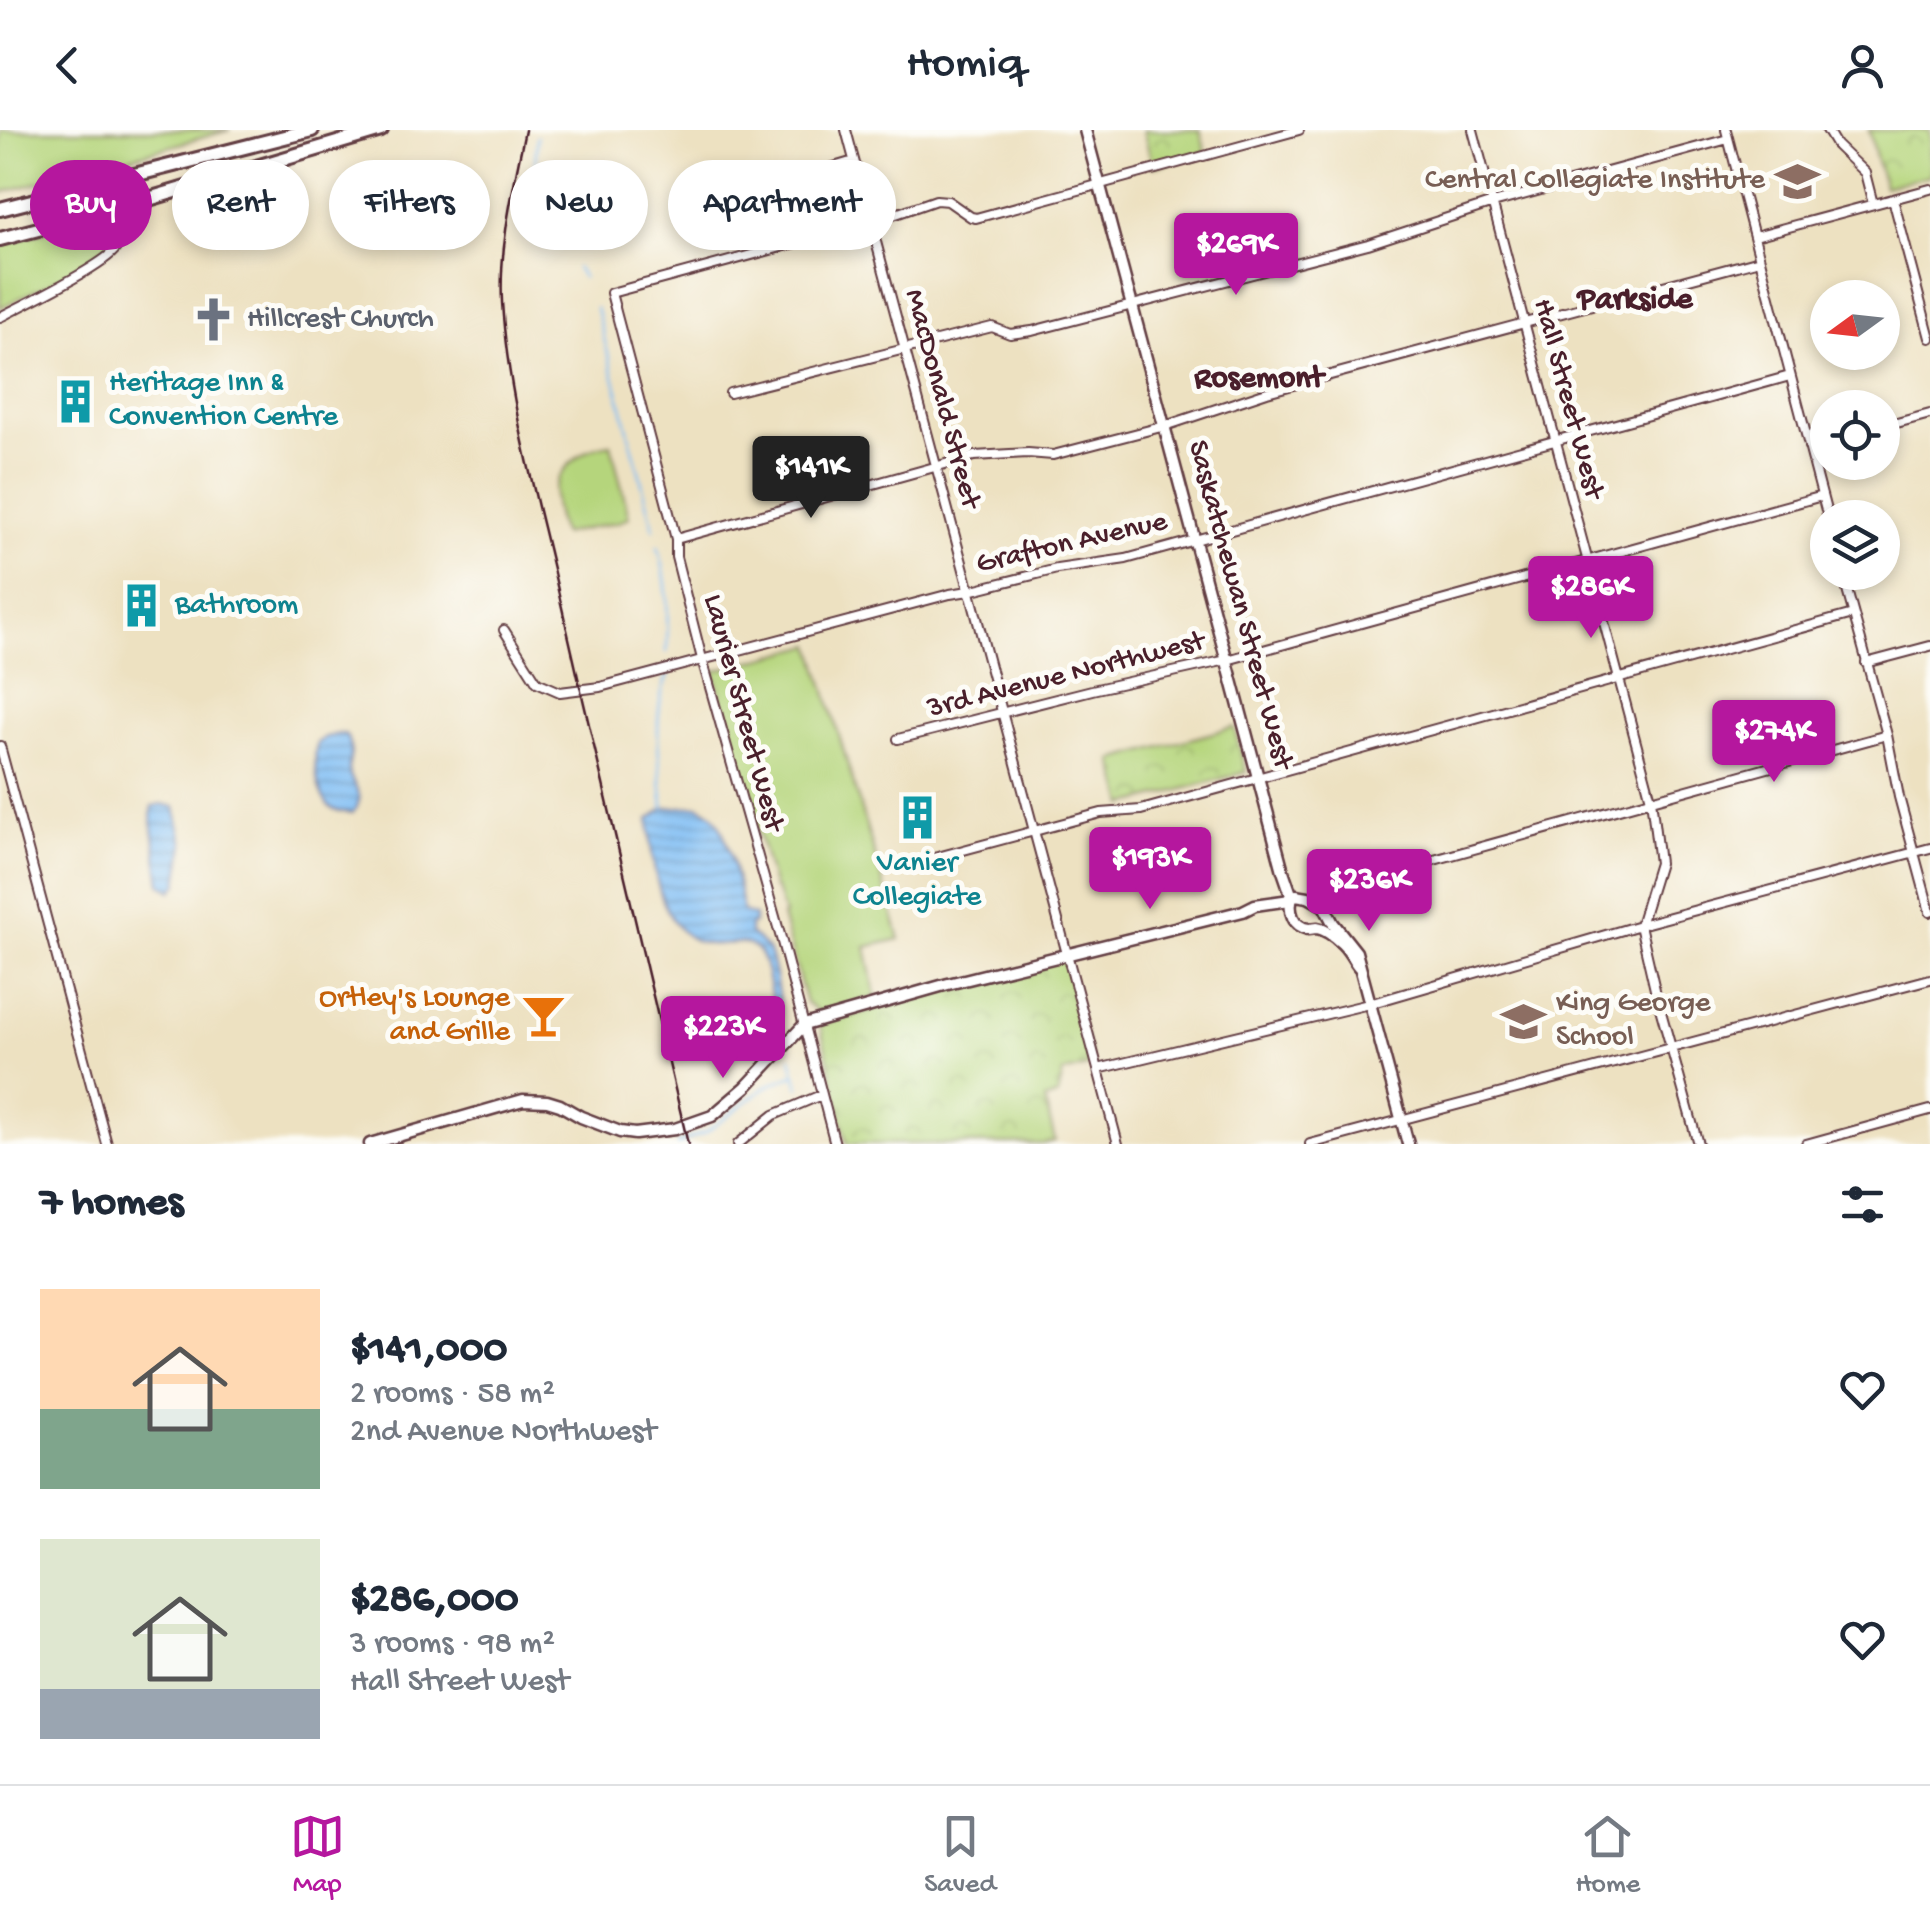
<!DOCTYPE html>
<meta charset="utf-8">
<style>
:root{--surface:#fff;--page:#f2f2f3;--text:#1f2937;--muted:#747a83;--line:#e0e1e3;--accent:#b5179e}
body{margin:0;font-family:"Gochi Hand",sans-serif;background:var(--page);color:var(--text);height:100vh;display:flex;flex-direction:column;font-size:38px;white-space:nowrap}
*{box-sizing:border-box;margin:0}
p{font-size:32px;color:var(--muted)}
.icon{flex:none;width:55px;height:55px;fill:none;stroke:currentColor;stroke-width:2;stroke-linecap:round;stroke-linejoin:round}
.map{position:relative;height:1014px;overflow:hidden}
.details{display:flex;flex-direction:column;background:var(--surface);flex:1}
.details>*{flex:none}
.top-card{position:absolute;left:30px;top:30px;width:1000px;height:90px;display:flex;gap:20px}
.needle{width:65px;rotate:255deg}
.buttons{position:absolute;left:1810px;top:150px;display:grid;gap:20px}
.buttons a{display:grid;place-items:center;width:90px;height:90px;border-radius:50%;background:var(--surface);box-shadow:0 5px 15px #0003;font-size:50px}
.price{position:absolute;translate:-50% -85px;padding:0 22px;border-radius:10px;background:var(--accent);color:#fff;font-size:32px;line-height:65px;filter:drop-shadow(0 2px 5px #0008)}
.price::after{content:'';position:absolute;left:50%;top:60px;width:30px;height:22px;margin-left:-15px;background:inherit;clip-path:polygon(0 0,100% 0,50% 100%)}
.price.current{background:#222;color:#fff}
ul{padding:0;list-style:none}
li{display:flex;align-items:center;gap:30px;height:250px;padding:0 40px}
li span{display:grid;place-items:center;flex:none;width:280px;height:200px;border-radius:0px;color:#555}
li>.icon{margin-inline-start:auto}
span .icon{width:120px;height:120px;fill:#fffc;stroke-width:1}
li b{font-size:42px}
h2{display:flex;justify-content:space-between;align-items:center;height:120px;padding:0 40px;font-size:42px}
.chip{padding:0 35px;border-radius:45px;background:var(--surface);box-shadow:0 5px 15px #0003;font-size:35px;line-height:90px}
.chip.current{background:var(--accent);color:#fff}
header{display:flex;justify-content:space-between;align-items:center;height:130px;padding:0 40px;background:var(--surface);font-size:45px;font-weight:600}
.tab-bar{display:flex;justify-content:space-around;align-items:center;height:140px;border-top:2px solid var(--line);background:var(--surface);font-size:28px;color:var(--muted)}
.tab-bar a{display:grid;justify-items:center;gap:5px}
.tab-bar .current{color:var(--accent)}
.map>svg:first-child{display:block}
</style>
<header><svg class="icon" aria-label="back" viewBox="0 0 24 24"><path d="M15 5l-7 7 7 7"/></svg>Homiq<svg class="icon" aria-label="person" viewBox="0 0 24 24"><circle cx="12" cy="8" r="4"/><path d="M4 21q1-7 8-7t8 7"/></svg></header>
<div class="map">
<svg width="1930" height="1014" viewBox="0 0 1930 1014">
<defs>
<pattern id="park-crowns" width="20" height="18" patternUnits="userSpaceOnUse" patternTransform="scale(2.5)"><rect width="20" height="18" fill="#b5d57c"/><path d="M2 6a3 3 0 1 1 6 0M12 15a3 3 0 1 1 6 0" fill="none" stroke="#9db66b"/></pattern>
<pattern id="water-rules" width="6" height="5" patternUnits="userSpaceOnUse" patternTransform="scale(2.5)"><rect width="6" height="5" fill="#80bef4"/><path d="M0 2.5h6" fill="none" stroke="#6b9ac6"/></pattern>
</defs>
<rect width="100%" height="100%" fill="#fdfcf7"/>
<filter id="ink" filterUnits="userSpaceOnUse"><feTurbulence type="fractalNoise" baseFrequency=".01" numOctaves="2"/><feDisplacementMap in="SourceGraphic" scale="20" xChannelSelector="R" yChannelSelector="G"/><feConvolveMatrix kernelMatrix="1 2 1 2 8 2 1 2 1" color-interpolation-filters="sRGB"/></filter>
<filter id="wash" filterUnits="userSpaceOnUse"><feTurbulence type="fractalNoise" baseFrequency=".0048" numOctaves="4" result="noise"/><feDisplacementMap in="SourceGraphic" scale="40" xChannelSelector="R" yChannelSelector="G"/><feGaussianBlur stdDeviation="2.25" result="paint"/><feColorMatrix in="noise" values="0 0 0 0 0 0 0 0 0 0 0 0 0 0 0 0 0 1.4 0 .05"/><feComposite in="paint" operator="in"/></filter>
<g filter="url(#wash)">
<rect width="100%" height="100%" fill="#ede1c1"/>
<path fill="#b5d57c" stroke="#807a54" stroke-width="2.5" d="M0,0H230L0,63Z
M99,86L108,87L114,96L108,118L82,137L0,178V114Z
M611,314L629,387L619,392L562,404C551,374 548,352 574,330C586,320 595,316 611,314Z
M812,515L900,809L866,817L876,867L821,883L806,873L782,786L784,785L776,759H774L714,541Z"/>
<path fill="url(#park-crowns)" stroke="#807a54" stroke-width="2.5" d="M1143,0H1200L1206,23L1153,37Z
M1869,0H1930V45L1884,57Z
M1234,597L1246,642L1125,675L1113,630Z
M1064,828L1093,935L1063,943L1058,965L1045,970L1055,1011L1042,1014H847L820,894Z"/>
<path fill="url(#water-rules)" stroke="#656e90" stroke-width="2.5" d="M338,604H345C358,624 345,631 350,645C356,662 367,665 352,683C344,682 335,682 329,676C316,662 313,631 317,613L326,607Z
M162,674L175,677L184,714L178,754L172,761L161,754L151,685L153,676Z
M699,676C704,679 710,681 713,685C728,702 739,759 743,782L754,786V794L750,795V804C757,809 765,814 769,822C773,830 782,880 780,888L776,886C769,869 769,828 755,818C740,808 725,816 709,814C659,809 651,729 649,689L664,678Z"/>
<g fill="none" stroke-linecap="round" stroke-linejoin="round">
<path stroke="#80bef4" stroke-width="2.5" d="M537,7L535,35L542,74
M576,138L583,148
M596,178L654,399
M658,417C669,451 668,486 667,522
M664,678C660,639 651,580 668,545
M791,928L799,957
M677,1014L706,1002L767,956L796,944"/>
</g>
</g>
<g filter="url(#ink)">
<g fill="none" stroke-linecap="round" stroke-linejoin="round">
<defs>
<path id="minor" d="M846,0L1118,1014
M1473,0L1651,669L1659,733L1640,795L1656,864L1698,1014
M1726,0L1828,388
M1827,0L1836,15L1865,43L1873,74
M800,47L854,31
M1893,69L1930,208
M1755,106L1930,59
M0,187C21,176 106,135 116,118C122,106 118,91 115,79
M730,263L992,197L1010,204L1032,201L1368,114L1493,73L1728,9
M1882,297L1930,284
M1809,317L1828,312
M676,409L974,326L1028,323L1053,325L1165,296L1267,262L1760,130
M1842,442L1887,605L1899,667L1930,782
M504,500L537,552L560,562L600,557L950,464L969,461L1057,439L1126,429L1790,246
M1866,533L1930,516
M898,609L1092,560L1227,530L1822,366
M0,616L107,1014
M919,732L1101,683L1141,680L1853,484
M1314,769L1347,754L1887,605
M1327,779L1345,755
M1098,939L1369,874L1640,795L1930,718
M738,1014L774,985L821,965
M835,1014L781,808L702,529L676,427V409L611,163L870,93L936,70L948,71L971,87L976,88L1299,0
M1310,1014L1930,849
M1806,1014L1930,980"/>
<path id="tertiary" d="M1085,0L1283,741L1292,767
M1359,837C1352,829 1349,818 1339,811C1334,806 1324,799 1317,798C1315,798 1312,799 1309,799C1293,797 1288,781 1292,767L1296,765L1308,767L1324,776L1333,793L1356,822L1408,1014
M370,1014L523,970L547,971L560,975L581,987L620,1002L635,1004L675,999L712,986L746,957L804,895L948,854L1243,781L1255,775L1290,770"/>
<path id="primary" d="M0,79L312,0
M0,109L115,79L381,0"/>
</defs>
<use href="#minor" stroke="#623c42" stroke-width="12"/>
<use href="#tertiary" stroke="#623c42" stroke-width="15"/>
<use href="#primary" stroke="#623c42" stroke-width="18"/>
<use href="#minor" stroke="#fff" stroke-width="8"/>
<use href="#tertiary" stroke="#fff" stroke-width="10"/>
<use href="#primary" stroke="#fff" stroke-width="12"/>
<path stroke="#4a1f2b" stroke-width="2.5" d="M525,0C514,56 499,115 502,172C508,272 538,371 560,469C601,651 646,832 688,1014"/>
</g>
</g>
<defs>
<symbol id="school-bare" viewBox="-9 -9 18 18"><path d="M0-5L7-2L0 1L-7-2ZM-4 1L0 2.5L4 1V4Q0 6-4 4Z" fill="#8d6e63" stroke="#fdfcf7" stroke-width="2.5" paint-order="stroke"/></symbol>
<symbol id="church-bare" viewBox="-9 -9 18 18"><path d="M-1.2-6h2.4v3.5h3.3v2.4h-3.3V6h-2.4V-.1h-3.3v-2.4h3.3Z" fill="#6b7280" stroke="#fdfcf7" stroke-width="2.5" paint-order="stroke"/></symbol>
<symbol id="building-bare" viewBox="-9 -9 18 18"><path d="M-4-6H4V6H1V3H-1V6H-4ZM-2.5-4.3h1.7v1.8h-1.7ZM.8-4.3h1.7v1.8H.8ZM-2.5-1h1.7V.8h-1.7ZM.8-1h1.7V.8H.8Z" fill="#0f9aa8" stroke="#fdfcf7" stroke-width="2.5" paint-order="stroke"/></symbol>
<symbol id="bar-bare" viewBox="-9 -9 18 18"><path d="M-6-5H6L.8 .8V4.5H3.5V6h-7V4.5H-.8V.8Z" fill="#e8710a" stroke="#fdfcf7" stroke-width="2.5" paint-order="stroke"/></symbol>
</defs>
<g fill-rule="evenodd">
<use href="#school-bare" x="1766" y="20" width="63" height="63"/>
<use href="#church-bare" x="182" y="158" width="63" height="63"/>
<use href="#building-bare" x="44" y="240" width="63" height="63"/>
<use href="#building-bare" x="110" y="444" width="63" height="63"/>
<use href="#building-bare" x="886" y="656" width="63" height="63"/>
<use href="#bar-bare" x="512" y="854" width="63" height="63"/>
<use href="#school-bare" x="1492" y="860" width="63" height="63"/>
</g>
<g text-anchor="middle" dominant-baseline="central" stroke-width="10" stroke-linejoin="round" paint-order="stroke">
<g font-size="30" fill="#785e54" stroke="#fdfcf7" text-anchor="end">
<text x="1765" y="51">Central Collegiate Institute</text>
<text x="1556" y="874" text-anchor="start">King George<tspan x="1556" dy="34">School</tspan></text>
</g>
<g font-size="30" fill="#5b616d" stroke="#fdfcf7" text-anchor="start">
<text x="247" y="190">Hillcrest Church</text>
</g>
<g font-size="30" fill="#0d838f" stroke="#fdfcf7" text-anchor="start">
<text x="109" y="254">Heritage Inn &amp;<tspan x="109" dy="34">Convention Centre</tspan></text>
<text x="175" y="476">Bathroom</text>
<text x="917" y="734" text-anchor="middle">Vanier<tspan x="917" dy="34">Collegiate</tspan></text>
</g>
<g font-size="30" fill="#4a1f2b" stroke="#fdfcf7">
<text transform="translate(941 269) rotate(75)">MacDonald Street</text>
<text transform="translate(1567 269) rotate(75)">Hall Street West</text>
<text transform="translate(1072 414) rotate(-13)">Grafton Avenue</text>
<text transform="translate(1239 475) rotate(75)">Saskatchewan Street West</text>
<text transform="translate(1066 546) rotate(-14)">3rd Avenue Northwest</text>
<text transform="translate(742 583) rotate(75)">Laurier Street West</text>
</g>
<g font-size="30" fill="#c56008" stroke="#fdfcf7" text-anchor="end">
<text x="510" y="869">Ortley's Lounge<tspan x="510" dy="34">and Grille</tspan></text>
</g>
<g font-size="32" font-weight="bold" fill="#4a1f2b" stroke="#fdfcf7">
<text x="1635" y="171">Parkside</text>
<text x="1259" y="250">Rosemont</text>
</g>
</g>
</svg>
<div class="buttons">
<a><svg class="needle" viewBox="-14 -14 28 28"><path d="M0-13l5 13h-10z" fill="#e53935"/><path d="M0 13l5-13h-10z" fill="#747a83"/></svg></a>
<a><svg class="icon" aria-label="locate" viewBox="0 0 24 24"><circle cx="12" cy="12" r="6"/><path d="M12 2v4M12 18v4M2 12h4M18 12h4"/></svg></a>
<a><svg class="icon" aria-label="layers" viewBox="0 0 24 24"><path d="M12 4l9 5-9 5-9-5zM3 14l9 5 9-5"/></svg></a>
</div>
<b class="price" style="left:1236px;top:168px">$269K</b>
<b class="price current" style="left:811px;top:391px">$141K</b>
<b class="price" style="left:1591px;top:511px">$286K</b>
<b class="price" style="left:1774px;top:655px">$274K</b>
<b class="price" style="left:1150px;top:782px">$193K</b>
<b class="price" style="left:1369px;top:804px">$236K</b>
<b class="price" style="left:723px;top:951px">$223K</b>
<div class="top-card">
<a class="chip current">Buy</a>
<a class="chip">Rent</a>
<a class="chip">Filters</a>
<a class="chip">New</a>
<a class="chip">Apartment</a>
</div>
</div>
<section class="details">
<h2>7 homes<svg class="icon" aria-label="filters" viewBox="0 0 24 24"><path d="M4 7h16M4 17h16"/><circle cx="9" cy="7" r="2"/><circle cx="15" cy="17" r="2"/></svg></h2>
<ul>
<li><span style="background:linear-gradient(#ffd9b3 60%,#7fa58c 0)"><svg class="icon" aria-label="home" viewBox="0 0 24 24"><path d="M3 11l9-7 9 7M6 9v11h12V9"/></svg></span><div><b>$141,000</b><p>2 rooms · 58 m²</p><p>2nd Avenue Northwest</p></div><svg class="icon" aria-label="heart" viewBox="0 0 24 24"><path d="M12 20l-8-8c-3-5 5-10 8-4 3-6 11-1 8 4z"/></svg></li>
<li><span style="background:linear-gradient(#dfe7d0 75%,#9aa5b1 0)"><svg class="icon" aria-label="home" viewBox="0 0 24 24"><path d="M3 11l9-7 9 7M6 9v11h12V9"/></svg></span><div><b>$286,000</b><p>3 rooms · 98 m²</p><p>Hall Street West</p></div><svg class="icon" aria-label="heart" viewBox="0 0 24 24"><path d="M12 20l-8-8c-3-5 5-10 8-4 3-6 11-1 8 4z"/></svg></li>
</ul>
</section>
<nav class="tab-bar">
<a class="current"><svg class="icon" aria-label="map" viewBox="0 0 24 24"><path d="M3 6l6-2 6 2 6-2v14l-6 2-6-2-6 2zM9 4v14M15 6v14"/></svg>Map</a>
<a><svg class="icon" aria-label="saved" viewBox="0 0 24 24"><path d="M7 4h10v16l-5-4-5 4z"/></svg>Saved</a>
<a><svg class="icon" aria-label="home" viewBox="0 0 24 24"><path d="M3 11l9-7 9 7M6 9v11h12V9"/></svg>Home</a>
</nav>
